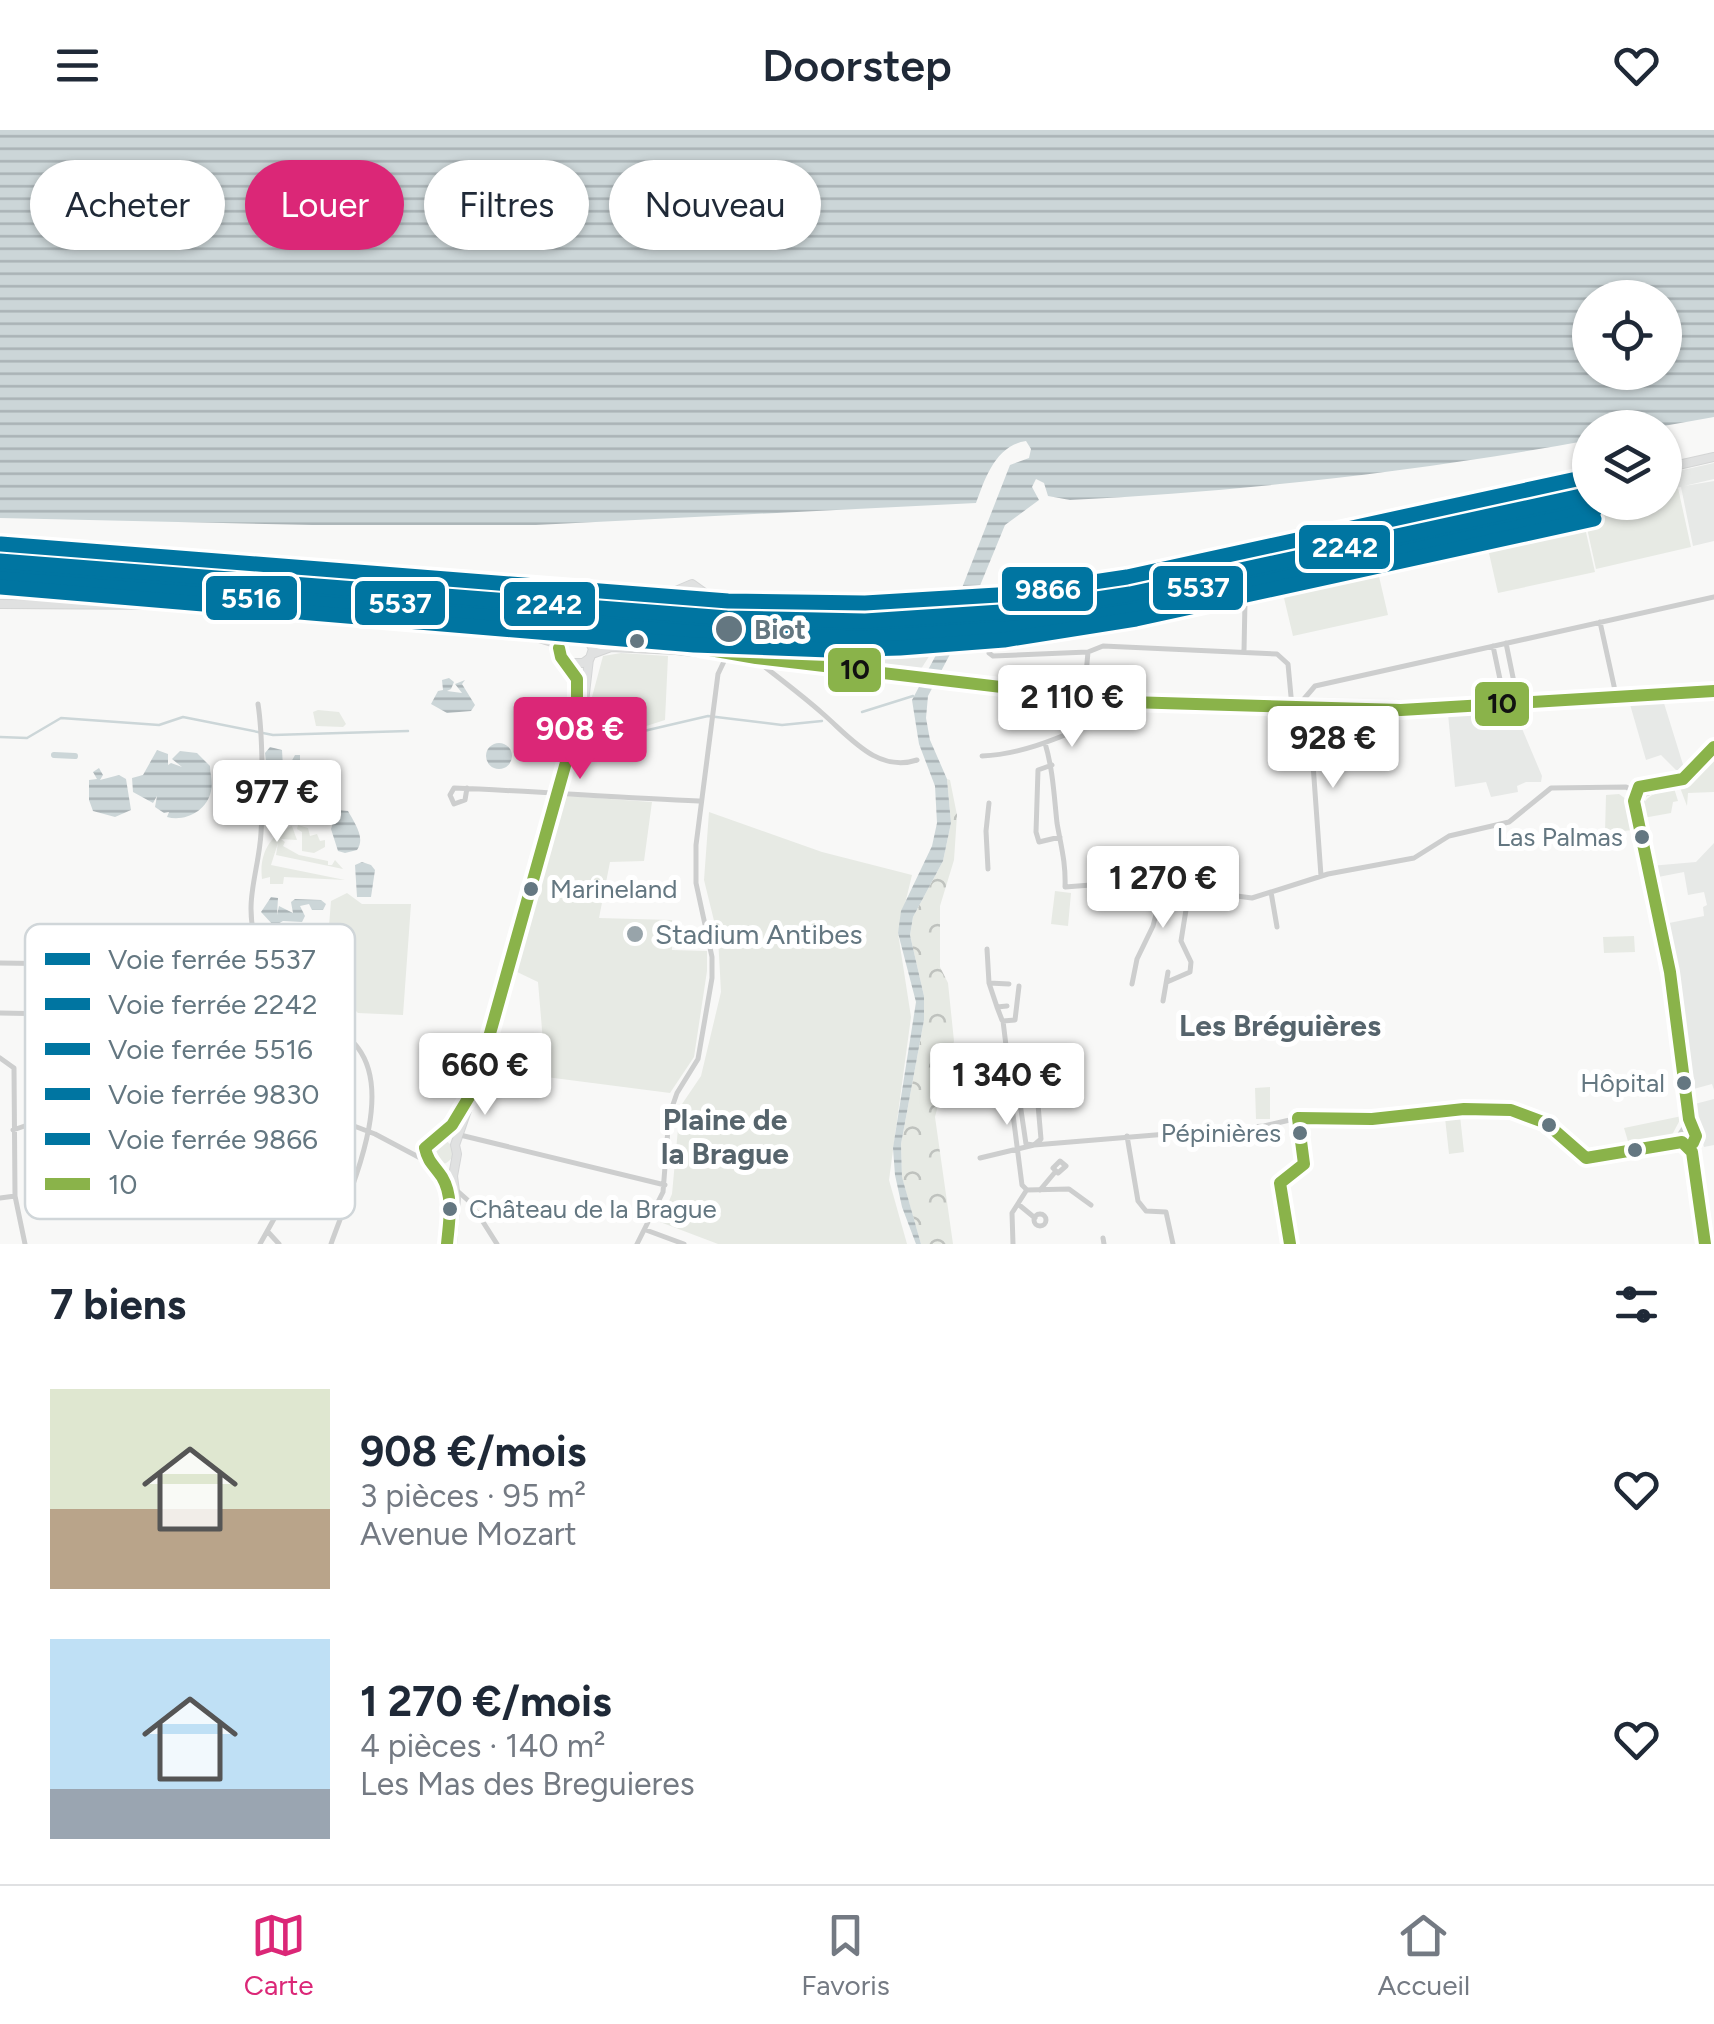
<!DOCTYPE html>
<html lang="fr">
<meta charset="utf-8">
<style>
:root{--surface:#fff;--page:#f2f2f3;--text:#1f2937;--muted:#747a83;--line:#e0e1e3;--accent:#db2777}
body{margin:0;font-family:Figtree,sans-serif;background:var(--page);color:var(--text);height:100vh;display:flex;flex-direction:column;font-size:38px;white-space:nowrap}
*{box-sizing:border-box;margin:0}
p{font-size:32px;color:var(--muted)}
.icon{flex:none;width:55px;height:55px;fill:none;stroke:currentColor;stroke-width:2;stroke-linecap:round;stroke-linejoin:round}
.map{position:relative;height:1114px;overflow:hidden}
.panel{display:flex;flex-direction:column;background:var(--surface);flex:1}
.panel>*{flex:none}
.hud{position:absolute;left:30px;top:30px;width:1000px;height:90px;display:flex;gap:20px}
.fabs{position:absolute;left:1572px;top:150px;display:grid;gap:20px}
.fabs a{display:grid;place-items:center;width:110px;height:110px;border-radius:50%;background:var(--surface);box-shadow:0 2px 8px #0004;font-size:50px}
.price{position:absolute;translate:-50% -85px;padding:0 22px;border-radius:10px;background:#fff;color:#222;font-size:32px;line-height:65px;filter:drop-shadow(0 2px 5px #0008)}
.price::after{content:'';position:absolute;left:50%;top:60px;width:30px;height:22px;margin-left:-15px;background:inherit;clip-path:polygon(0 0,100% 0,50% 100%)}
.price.active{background:var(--accent);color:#fff}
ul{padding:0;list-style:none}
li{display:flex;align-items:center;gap:30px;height:250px;padding:0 50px}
li span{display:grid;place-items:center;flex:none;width:280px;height:200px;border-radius:0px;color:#555}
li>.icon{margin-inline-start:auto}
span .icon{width:120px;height:120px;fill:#fffc;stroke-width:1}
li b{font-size:42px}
h2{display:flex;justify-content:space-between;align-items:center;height:120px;padding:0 50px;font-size:42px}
.chip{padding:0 35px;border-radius:45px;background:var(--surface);box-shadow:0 2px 8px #0004;font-size:35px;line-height:90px}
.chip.active{background:var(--accent);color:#fff}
header{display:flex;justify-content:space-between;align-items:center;height:130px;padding:0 50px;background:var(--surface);font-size:45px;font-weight:600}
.menu{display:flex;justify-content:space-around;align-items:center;height:140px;border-top:2px solid var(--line);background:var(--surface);font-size:28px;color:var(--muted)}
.menu a{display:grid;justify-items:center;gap:5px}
.menu .active{color:var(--accent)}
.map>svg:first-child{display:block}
</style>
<header><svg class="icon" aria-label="menu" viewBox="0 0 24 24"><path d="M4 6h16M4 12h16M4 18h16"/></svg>Doorstep<svg class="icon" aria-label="heart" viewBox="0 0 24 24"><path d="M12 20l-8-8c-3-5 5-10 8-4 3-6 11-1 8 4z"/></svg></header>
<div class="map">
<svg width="1714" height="1114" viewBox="0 0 1714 1114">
<defs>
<pattern id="forest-crowns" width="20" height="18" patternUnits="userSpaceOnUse" patternTransform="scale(2.5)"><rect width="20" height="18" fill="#e7eae4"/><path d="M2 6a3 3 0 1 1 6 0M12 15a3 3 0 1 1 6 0" fill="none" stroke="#bfc2be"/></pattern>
<pattern id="water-rules" width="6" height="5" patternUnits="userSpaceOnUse" patternTransform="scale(2.5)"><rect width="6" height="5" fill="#ccd6d8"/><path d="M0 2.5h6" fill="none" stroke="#a9b2b5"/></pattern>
</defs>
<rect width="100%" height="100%" fill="#f8f8f7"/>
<path fill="#e7e9e7" d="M1714,333V349L1684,356L1714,351V411L1693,416L1681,357L1665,360V344Z
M1590,360V372L1611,373L1048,495L976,502L980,479L1099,467Z
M0,426L707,482L857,486L941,482L935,503H944L921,539L752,521L753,504L674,499L673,502L367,473L0,447Z
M1663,570L1685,641L1678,642L1661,625L1646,630L1629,571Z
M1515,582L1542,646L1541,652H1526L1517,656L1518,662L1491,667L1486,652L1455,657L1448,584Z
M1714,713V960L1712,954L1690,960L1664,794L1704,786L1703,777L1707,775L1704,762L1688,765L1684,742L1653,748L1650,736L1696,732Z
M1714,969V1015L1704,1017L1691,975Z"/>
<path fill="#e7eae4" d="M1678,358L1691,417L1596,439L1583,380L1616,373L1665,372V361Z
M1581,380L1595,442L1498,463L1484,401Z
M1374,425L1388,485L1293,506L1279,447Z
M621,523L668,526L665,590L606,609L581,608L603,526Z
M531,578L546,580L543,605L528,603Z
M318,580L339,582L346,594L343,597L316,596L313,582Z
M1714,625V662L1688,663L1687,676L1679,655L1697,643Z
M1674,658L1678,671L1673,672L1671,683L1643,688C1640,665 1654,664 1674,658Z
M1619,664L1630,672L1633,700L1605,703L1606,665Z
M567,666L652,672L644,731L610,732L599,788L672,790V820L707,821V841L694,927L670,963L546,947L538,852L515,841L562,673Z
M709,682L822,722L912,745L898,803L911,887L889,1050L907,1114H718L660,1092L672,1064L680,977L701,946L721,862L718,807L704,750Z
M298,695L308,698L310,706L317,704L320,711L325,710V717L314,723L302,721V702L297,699Z
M292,696L297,710L281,709L285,712L283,716L299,725L328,731V735H332L335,730L343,739L276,725L278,713L271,735L345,750L284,747L283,754H270V747L262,749C259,725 269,705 292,696Z
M1055,761L1071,763L1068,796L1051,794Z
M347,763L362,774H411L403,885L358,883L351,876L322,877L282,841L270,825C278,815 283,818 292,812C312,798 297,794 329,796L331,771Z
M1634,806L1635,822L1604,823L1603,807Z
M1270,957V989H1256L1255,958Z
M1460,986L1464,1022L1449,1024L1445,988Z
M1682,986L1672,1005L1630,1018L1624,998Z
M429 1022a12 12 0 1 1 24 0a12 12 0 1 1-24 0Z"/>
<path fill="url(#forest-crowns)" d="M947,649L950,650L957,685L954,730L940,776V837L948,853L954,911L935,987L953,1114H921L902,1048L901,1014L924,890V866L910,805L913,787L943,731L951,693Z"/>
<path fill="url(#water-rules)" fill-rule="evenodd" d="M0,0H1714V287L1658,297L1590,298V310C1416,342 1246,361 1070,370L1048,366L1044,353L1036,349L1032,357L1039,370L1005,395L958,509L928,566L926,588L930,610L947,649L951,693L943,731L913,787L910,805L924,866V890L901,1014L902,1047L921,1114H916L902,1077L895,1045L893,1018L916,872L898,803L901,781L932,716L937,693L935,656L919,614L912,570L953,493L960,463L1010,335L1029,328L1031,319L1026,311C996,315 985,348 976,373L536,395H312L0,388ZM1590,168H1665V242H1590Z
M449,548L454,552L451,559L447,561L462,563L455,554L465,550L462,554L475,575L471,581L447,583L431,574L438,561L443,560L442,550Z
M486 626a13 13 0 1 1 26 0a13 13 0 1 1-26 0Z
M270,617L282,620L283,637L290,634L295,625H300V632L292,636L295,640L301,638V651L289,649L292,639L267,640L265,623Z
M157,620L168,624V635L171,633L182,637L172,629L180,621L197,623L210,636C210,643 213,653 211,661C207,681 185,692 167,687L169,682L164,683L155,677L157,666L153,673L133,662L132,648L143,645Z
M99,638L103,645L100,650L119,645L126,649L131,680L115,687L93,681L89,670V650L97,649L93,642Z
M337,680L348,681C354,692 366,708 357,720L345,723L338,721L331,699Z
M362,732L371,735L375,740L371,767H357L355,735Z
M271,767L278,768L277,785L279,776L293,783L291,772L295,769L321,770L326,774L323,780H312L309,774L300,776L305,786L302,792L283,791L274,796L261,782Z"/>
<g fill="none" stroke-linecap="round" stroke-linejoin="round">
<path stroke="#ccd6d8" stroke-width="2.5" d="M862,582L913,566
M0,607L27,608L61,588L159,595L183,587L273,605L408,601
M526,607L581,614L601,611L708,586L782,595L822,591"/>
<path stroke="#ccd6d8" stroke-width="6" d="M54,625L75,626
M315,797L331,805L326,823H310L297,816L302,801Z"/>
<path stroke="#d3d8da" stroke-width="8" stroke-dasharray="8 4" stroke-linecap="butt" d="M686,500L688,481"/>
<defs>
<path id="secondary" d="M568,533L577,549L578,579
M451,1080C452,1043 426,1043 425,1018L431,1010C449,1001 455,996 465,977
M452,1114L456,1069L453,1046L457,1024L455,1015L475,957L584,572L589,529"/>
<path id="primary" d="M1665,338L1714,327
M1419,391L1442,378L1462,380
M0,422L540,463L683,470L691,474L698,472L789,479H850L1028,467L1127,454L1408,397C1468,383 1529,368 1590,355
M73,425L93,420L111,428
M640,464L671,463L692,454L706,464L753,472
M0,474L329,476L502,497L580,501L594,508L636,509L742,524
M516,501L552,512L559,518
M691,505L701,513L711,515
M675,514L682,511L686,500
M559,518L561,527L568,533H583L590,528L593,519L586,505
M592,524L611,517L676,520L1133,572L1401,580L1714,561"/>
</defs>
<use href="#secondary" stroke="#d5d6d7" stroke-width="10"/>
<use href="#primary" stroke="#d4d5d5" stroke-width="10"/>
<path stroke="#cdcece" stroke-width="5" d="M1600,492L1616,565
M1011,513L992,516L989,523L993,526L1088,522L1103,516L1277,524L1288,534L1292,577
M1506,513L1518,572
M1493,516L1505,573
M1244,521L1245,471
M763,531L765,537C784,552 804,567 822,583C850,607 877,643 917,630
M1084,566L1088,522
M258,574C263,606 263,670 261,703C259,740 244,770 255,808C263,835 288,854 308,872C324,886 345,901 358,918C395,967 349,1062 331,1114
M1297,577L1315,556L1714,467
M1309,578L1321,746
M1045,613C1053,640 1054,665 1057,693C1061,716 1066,733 1065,757L1130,752L1252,768L1328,744L1414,728L1449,706L1509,692L1551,658L1626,657L1643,666
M982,626C1034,624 1079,597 1127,580L1128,572
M1052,635L1038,640L1036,702L1039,712L1060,707
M1676,652L1639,657L1634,671L1670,842L1689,989L1696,1006L1692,1022L1705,1114
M1676,652L1686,647L1714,617
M467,658L465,670L454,674L450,665L454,658C536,661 618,668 699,671
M1640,689L1643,665L1666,657
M988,739L986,701L989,673
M1271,762L1277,797
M987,819L989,853
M0,833L70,834L148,850L167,866L183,899L227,953L237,960L265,962L375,1004L426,1031
M1167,852L1190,842L1191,832L1181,811L1189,761
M1132,854L1137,829L1153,796L1163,757
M1163,871L1168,842
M997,877L989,853L1009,854
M0,883L53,884
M1002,890L997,877L1007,876
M0,928L14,938L15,1066L25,1114
M56,942L67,1028
M1016,946L1026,1014L1034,1015L1041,1009L1037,963L1009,940L1003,891L1015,890L1019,856
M1003,967L1012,977L1022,1055L1027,1060L1069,1059L1091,1075
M13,1000L83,976L183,899
M460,1005L665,1055
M1127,1006L1138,1071L1146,1081L1166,1082L1173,1114
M1682,1012L1680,1004L1688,992
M980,1028L1034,1015L1264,996L1307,986L1372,989L1498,978L1524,983L1546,993L1579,1025L1586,1028L1671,1013L1682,1012L1692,1022
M454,1058L471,1073L497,1114
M1040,1060L1056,1041L1058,1043L1066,1036L1060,1031L1053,1038L1056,1041
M0,1068L15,1066
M1018,1074L1035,1088
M1034 1090a6 6 0 1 1 12 0a6 6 0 1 1-12 0Z
M646,1100L684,1114
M269,1103L279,1114
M1103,1108L1104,1114
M260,1114L289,1062L317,983
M637,1114L663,1062L669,986L677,963L698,929L712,848V827L696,753V715L718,544L728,523
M1013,1114L1012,1083L1026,1061
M1290,1114L1280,1053L1304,1034L1298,988"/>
<use href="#secondary" stroke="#e0e1e1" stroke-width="8"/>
<use href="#primary" stroke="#e0e1e1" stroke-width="8"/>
<defs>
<path id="bus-1" d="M570,502L602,509L675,514L756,528L1128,572L1401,580L1714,561
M1298,988L1372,989L1464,979L1511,980L1546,993L1586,1028L1682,1012L1692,1022L1705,1114
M1693,1013L1696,1006L1689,989L1670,842L1634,671L1639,657L1683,649L1714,617
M447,1114C449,1092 454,1067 442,1047C434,1035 428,1032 425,1018L452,995L475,957L577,593V549L561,527L559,518
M1290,1114L1280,1053L1304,1034L1298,988"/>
</defs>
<use href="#bus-1" stroke="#fff" stroke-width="20"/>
<use href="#bus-1" stroke="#8ab34a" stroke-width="12"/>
<defs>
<path id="rail-1" d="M0,439L695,498L830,503L900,501L1001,493L1133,472L1590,372"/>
<path id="rail-2" d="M0,431L727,488L865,491L1016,481L1130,464L1590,364"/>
<path id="rail-3" d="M0,449L726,505L866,508L1017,498L1133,481L1594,381"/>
<path id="rail-4" d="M0,457L694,515L829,520L900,518L1004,510L1136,489L1594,389"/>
<path id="rail-5" d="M1,414L728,471L865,473L1014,464L1127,447L1586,347"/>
</defs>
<use href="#rail-1" stroke="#fff" stroke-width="22"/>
<use href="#rail-2" stroke="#fff" stroke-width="22"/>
<use href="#rail-3" stroke="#fff" stroke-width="22"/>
<use href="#rail-4" stroke="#fff" stroke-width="22"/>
<use href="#rail-5" stroke="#fff" stroke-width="22"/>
<use href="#rail-1" stroke="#0075a1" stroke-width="15"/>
<use href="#rail-2" stroke="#0075a1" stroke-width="15"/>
<use href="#rail-3" stroke="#0075a1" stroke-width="15"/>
<use href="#rail-4" stroke="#0075a1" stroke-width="15"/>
<use href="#rail-5" stroke="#0075a1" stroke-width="15"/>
</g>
<g fill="#647781" stroke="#fff" stroke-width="4">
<circle cx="729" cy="499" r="15"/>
<circle cx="637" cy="511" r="9"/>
<circle cx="1642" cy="707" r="9"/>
<circle cx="531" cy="759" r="9"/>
<circle cx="1684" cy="953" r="9"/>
<circle cx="1549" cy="995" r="9"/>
<circle cx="1300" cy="1003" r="9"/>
<circle cx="1635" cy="1020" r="9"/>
<circle cx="450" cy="1079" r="9"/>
</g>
<circle fill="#98a4aa" stroke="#fff" stroke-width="4" cx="635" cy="804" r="10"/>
<g text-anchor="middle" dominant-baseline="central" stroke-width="10" stroke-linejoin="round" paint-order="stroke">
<g font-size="26" fill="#647781" stroke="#fff" text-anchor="end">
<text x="1623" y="707">Las Palmas</text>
<text x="550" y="759" text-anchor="start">Marineland</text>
<text x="1665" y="953">Hôpital</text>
<text x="1281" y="1003">Pépinières</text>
<text x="469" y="1079" text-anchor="start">Château de la Brague</text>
</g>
<g font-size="28" font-weight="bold" fill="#647781" stroke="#fff" text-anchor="start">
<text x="754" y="499">Biot</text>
</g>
<g font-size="28" fill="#647781" stroke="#fff" text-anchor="start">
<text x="655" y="804">Stadium Antibes</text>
</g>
<g font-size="30" font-weight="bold" fill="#56646c" stroke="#fff">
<text x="1280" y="895">Les Bréguières</text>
<text x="725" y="989">Plaine de<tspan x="725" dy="34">la Brague</tspan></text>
</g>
</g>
<rect x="25" y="794" width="330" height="295" rx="15" fill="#fff" stroke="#d0d6d9" stroke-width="2.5"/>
<rect x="45" y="823" width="45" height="12" fill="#0075a1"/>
<rect x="45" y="868" width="45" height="12" fill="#0075a1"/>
<rect x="45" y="913" width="45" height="12" fill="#0075a1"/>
<rect x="45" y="958" width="45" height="12" fill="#0075a1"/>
<rect x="45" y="1003" width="45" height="12" fill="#0075a1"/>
<rect x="45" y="1048" width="45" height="12" fill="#8ab34a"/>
<g font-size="28" fill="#647781">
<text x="108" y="839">Voie ferrée 5537</text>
<text x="108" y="884">Voie ferrée 2242</text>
<text x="108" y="929">Voie ferrée 5516</text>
<text x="108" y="974">Voie ferrée 9830</text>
<text x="108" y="1019">Voie ferrée 9866</text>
<text x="108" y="1064">10</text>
</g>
<g stroke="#fff" stroke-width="4">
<rect x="1297" y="393" width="95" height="48" rx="10" fill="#0075a1"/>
<rect x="1151" y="434" width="94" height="48" rx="10" fill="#0075a1"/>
<rect x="1000" y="435" width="95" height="48" rx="10" fill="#0075a1"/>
<rect x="204" y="444" width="95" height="48" rx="10" fill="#0075a1"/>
<rect x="353" y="449" width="94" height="48" rx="10" fill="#0075a1"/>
<rect x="502" y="450" width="95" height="48" rx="10" fill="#0075a1"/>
<rect x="826" y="516" width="57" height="48" rx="10" fill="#8ab34a"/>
<rect x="1473" y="550" width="58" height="48" rx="10" fill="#8ab34a"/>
</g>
<g font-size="28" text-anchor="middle" font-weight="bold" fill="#fff">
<text x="1345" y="427">2242</text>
<text x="1198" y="467">5537</text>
<text x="1048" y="469">9866</text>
<text x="251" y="478">5516</text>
<text x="400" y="483">5537</text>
<text x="549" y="484">2242</text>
</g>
<g font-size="28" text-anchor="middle" font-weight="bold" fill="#111">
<text x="855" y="549">10</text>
<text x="1502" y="583">10</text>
</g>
</svg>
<div class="fabs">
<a><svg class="icon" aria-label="locate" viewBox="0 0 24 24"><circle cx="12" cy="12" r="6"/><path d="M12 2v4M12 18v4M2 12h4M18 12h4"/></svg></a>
<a><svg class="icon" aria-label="layers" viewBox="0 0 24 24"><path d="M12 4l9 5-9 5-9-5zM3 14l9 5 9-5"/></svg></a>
</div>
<b class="price" style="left:1072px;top:620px">2 110 €</b>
<b class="price active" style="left:580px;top:652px">908 €</b>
<b class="price" style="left:1333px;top:661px">928 €</b>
<b class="price" style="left:277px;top:715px">977 €</b>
<b class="price" style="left:1163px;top:801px">1 270 €</b>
<b class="price" style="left:485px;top:988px">660 €</b>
<b class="price" style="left:1007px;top:998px">1 340 €</b>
<div class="hud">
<a class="chip">Acheter</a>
<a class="chip active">Louer</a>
<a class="chip">Filtres</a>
<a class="chip">Nouveau</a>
</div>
</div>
<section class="panel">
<h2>7 biens<svg class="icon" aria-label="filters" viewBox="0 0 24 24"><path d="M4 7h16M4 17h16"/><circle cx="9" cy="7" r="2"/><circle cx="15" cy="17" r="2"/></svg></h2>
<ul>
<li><span style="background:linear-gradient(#dfe7d0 60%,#b9a48a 0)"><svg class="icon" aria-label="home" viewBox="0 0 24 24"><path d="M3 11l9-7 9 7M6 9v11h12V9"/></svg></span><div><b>908 €/mois</b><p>3 pièces · 95 m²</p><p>Avenue Mozart</p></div><svg class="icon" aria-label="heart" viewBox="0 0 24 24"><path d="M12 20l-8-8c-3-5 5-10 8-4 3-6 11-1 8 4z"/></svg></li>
<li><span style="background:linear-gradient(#bfe0f5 75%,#9aa5b1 0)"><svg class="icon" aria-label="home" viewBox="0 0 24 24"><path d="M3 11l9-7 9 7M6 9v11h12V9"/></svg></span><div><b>1 270 €/mois</b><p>4 pièces · 140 m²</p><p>Les Mas des Breguieres</p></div><svg class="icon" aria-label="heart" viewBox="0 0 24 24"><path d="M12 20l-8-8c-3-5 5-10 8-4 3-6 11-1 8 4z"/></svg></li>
</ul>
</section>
<nav class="menu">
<a class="active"><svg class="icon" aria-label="map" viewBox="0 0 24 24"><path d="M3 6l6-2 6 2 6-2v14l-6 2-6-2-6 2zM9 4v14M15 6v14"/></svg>Carte</a>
<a><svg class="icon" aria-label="saved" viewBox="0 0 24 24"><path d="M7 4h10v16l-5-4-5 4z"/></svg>Favoris</a>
<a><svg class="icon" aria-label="home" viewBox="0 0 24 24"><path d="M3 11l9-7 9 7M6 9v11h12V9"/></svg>Accueil</a>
</nav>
